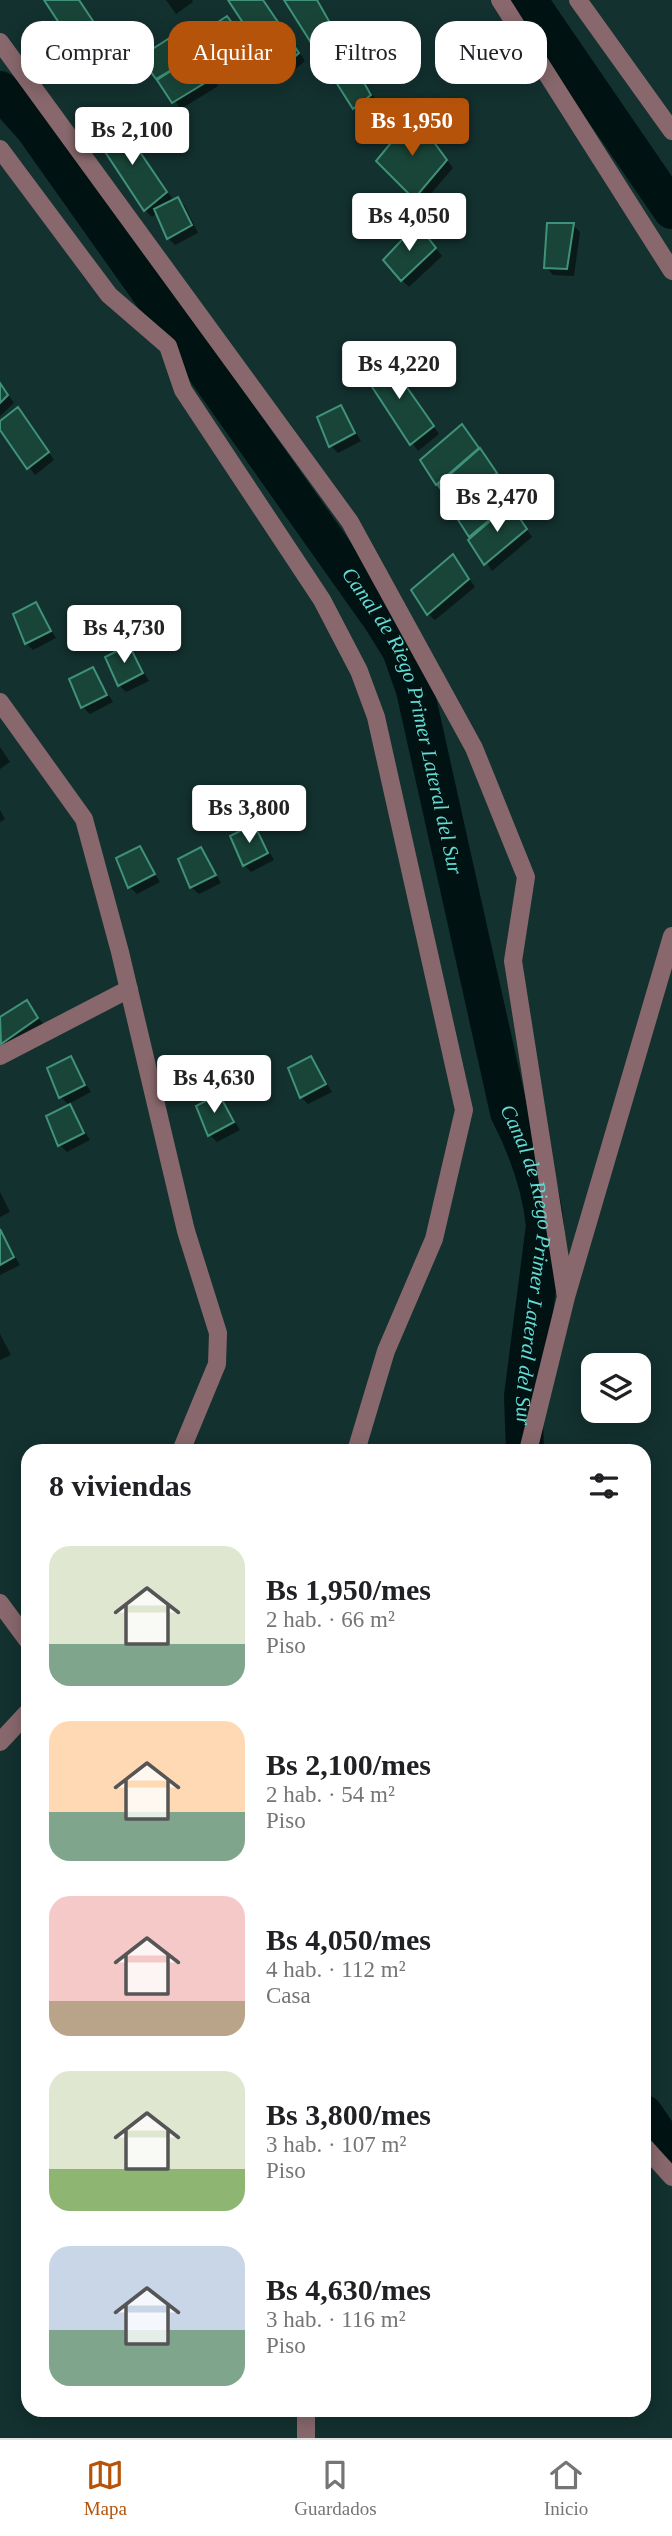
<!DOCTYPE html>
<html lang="es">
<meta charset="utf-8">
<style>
:root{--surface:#fff;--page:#f2f2f2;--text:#202124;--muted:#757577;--line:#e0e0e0;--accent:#b45309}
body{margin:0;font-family:"Times New Roman",serif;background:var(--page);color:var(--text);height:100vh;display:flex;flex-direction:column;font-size:26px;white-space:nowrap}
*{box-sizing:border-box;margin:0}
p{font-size:23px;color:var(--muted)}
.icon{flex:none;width:38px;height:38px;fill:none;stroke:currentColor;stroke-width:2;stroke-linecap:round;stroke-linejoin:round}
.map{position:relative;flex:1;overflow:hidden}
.drawer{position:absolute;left:21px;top:1444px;width:630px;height:973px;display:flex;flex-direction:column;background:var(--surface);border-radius:21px;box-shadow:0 4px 18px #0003}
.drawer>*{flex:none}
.banner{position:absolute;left:21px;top:21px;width:630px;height:63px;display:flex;gap:14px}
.buttons{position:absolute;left:581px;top:1353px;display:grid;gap:14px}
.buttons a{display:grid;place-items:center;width:70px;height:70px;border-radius:14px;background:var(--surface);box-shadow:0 4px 18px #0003;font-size:35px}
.price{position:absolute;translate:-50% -60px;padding:0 16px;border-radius:7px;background:#fff;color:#222;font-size:23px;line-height:46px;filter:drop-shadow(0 2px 4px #0008)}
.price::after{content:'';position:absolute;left:50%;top:42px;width:21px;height:16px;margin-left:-10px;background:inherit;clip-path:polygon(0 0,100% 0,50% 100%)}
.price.active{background:var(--accent);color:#fff}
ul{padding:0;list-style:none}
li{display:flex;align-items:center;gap:21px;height:175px;padding:0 28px}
li span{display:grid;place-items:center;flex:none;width:196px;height:140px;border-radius:21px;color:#555}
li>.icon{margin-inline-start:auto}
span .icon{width:84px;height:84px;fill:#fffc;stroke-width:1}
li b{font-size:30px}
h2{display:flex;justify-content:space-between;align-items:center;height:84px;padding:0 28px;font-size:30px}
.chip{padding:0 24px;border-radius:21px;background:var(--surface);box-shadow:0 4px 18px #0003;font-size:24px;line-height:63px}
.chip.active{background:var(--accent);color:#fff}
.tabs{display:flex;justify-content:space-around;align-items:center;height:98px;border-top:2px solid var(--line);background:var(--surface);font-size:19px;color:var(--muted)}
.tabs a{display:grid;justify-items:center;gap:4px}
.tabs .active{color:var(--accent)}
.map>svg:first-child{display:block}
</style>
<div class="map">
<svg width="672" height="2438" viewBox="0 0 672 2438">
<rect width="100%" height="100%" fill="#13312f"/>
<path fill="#0007" d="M46,0H79L113,50L92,67Z
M166,0H192L193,2L176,14Z
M231,0H264L305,61L284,79Z
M286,0H318L377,102L361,114L354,107Z
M226,19L249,47L208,72L218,86L181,109L142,57L179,34L188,44Z
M421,125L453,168L422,204L378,161Z
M121,126L174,201L178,199L185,206L198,233L175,245L168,238L158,212L152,217L145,210Z
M573,225L580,232L574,276L553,275L546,267Z
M424,233L442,256L409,287L402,280Z
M387,361L439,434L418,451L365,373Z
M0,383L14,403L0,416Z
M340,407L361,441L338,453L331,446Z
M18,410L54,460L35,475L0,427V423Z
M462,426L503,481L500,483L517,508L514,511L532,537L492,571L423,460Z
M453,556L475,587L435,620L428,614Z
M35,604L56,638L33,650L26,643Z
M129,647L149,681L126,692L119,685Z
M92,669L113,702L90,714L83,707L71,680Z
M0,747L10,762L0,769Z
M0,810L5,819L0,822Z
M254,826L274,860L251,872L244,865Z
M139,848L160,882L137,894L130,887Z
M201,849L221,883L199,894L191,887Z
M27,1003L44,1025L10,1050L0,1038V1019Z
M70,1058L91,1092L68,1104L61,1097Z
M311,1058L332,1092L308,1104L301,1097Z
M219,1096L240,1130L217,1142L210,1135Z
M69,1106L90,1140L67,1152L60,1145Z
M0,1192L10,1212L0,1217Z
M0,1231L20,1265L0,1275Z
M0,1334L11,1355L0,1360Z"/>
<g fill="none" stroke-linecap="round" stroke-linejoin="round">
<g stroke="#001312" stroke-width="38">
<path d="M528,0L672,210"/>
<path id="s1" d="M0,90L34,128L381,618L401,650L415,690L509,1112C528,1149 541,1185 545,1226L523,1396L525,1451"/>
<path d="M644,2114L672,2155"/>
</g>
</g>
<path fill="#194538" stroke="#3f9279" stroke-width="2" d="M44,0H79L107,42L84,61Z
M228,0H263L299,53L276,73Z
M284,0H317L371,95L353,109Z
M227,16L244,39L203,64L188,42Z
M179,32L196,55L156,79L140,57Z
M196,55L213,78L172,103L157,80Z
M414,115L447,160L414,199L376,161Z
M121,124L167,192L144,211L96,138Z
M178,197L192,225L167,239L154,209Z
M547,223H574L567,269L544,268Z
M417,224L436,248L401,281L383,260Z
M387,359L434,426L410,445L363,373Z
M0,383L8,395L0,403Z
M341,405L355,433L329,447L317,417Z
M18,407L49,452L27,469L0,430V421Z
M462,424L479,448L436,485L420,460Z
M480,448L497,473L454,510L438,485Z
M495,476L512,501L469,537L453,512Z
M510,504L527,529L484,565L468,540Z
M453,554L469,579L427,615L411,590Z
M36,602L51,631L25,644L13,614Z
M129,645L143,673L118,686L105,657Z
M93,667L107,695L81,708L69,679Z
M254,824L268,853L243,866L230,836Z
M140,846L155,874L128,888L116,858Z
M201,847L216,875L190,888L178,859Z
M27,1000L38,1018L1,1044L0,1017Z
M71,1056L85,1085L59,1098L47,1068Z
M311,1056L326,1084L300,1098L288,1068Z
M219,1094L234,1122L208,1136L196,1106Z
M70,1104L84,1133L58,1146L46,1116Z
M0,1229L14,1257L0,1265Z"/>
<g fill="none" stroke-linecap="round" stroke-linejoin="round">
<path stroke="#88686c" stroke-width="18" d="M500,0L672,271
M578,0L672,131
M0,42L350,522L474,748L526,877L513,961L566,1297
M0,149L109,295L168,346L183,390L322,600L359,671L376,717L464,1110L434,1239L386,1351L356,1451
M0,702L84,819L120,952L186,1231L218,1333L217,1364L181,1451
M0,1056L129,989
M528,1451L566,1297L672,936
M0,1603L28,1641
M0,1742L28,1712
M644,2146L672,2177
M306,2438V2410"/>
</g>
<g text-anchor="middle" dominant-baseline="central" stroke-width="7" stroke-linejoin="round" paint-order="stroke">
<g font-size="21" font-style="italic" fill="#62dcd5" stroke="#13312f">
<text stroke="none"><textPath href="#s1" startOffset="756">Canal de Riego Primer Lateral del Sur</textPath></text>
<text stroke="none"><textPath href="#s1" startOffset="1321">Canal de Riego Primer Lateral del Sur</textPath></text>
</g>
</g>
</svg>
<div class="buttons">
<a><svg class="icon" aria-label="layers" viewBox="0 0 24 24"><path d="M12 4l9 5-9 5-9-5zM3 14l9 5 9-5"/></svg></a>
</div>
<b class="price active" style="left:412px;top:158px">Bs 1,950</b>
<b class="price" style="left:132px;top:167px">Bs 2,100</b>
<b class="price" style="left:409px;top:253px">Bs 4,050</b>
<b class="price" style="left:399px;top:401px">Bs 4,220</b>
<b class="price" style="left:497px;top:534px">Bs 2,470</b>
<b class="price" style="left:124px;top:665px">Bs 4,730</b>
<b class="price" style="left:249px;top:845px">Bs 3,800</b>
<b class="price" style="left:214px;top:1115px">Bs 4,630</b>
<div class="banner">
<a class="chip">Comprar</a>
<a class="chip active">Alquilar</a>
<a class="chip">Filtros</a>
<a class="chip">Nuevo</a>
</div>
<section class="drawer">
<h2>8 viviendas<svg class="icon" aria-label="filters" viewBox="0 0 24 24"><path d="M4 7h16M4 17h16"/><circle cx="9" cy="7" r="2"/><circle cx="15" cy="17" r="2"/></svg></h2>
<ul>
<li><span style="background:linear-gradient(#dfe7d0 70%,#7fa58c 0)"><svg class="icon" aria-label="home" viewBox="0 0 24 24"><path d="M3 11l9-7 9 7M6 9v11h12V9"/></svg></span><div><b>Bs 1,950/mes</b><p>2 hab. · 66 m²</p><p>Piso</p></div></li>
<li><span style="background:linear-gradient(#ffd9b3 65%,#7fa58c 0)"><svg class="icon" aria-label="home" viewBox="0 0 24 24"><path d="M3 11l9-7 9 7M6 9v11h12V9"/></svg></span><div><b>Bs 2,100/mes</b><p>2 hab. · 54 m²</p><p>Piso</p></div></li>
<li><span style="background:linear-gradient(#f6c9c9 75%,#b9a48a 0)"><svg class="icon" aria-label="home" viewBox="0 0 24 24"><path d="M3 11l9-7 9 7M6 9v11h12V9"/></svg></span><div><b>Bs 4,050/mes</b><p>4 hab. · 112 m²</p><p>Casa</p></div></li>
<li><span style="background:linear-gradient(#dfe7d0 70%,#8fb573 0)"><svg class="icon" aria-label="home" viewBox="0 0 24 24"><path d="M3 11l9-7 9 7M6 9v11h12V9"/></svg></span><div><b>Bs 3,800/mes</b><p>3 hab. · 107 m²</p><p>Piso</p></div></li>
<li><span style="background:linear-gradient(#c9d6e8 60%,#7fa58c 0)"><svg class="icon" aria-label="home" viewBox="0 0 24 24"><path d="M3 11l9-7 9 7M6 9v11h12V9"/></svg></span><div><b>Bs 4,630/mes</b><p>3 hab. · 116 m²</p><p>Piso</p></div></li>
</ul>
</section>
</div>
<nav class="tabs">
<a class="active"><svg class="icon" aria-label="map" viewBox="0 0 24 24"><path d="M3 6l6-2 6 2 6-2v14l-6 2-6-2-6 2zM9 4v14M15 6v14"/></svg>Mapa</a>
<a><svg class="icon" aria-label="saved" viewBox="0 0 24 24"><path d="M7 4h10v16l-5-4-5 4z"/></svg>Guardados</a>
<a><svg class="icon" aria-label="home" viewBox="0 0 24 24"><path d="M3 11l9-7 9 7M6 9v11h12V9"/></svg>Inicio</a>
</nav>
